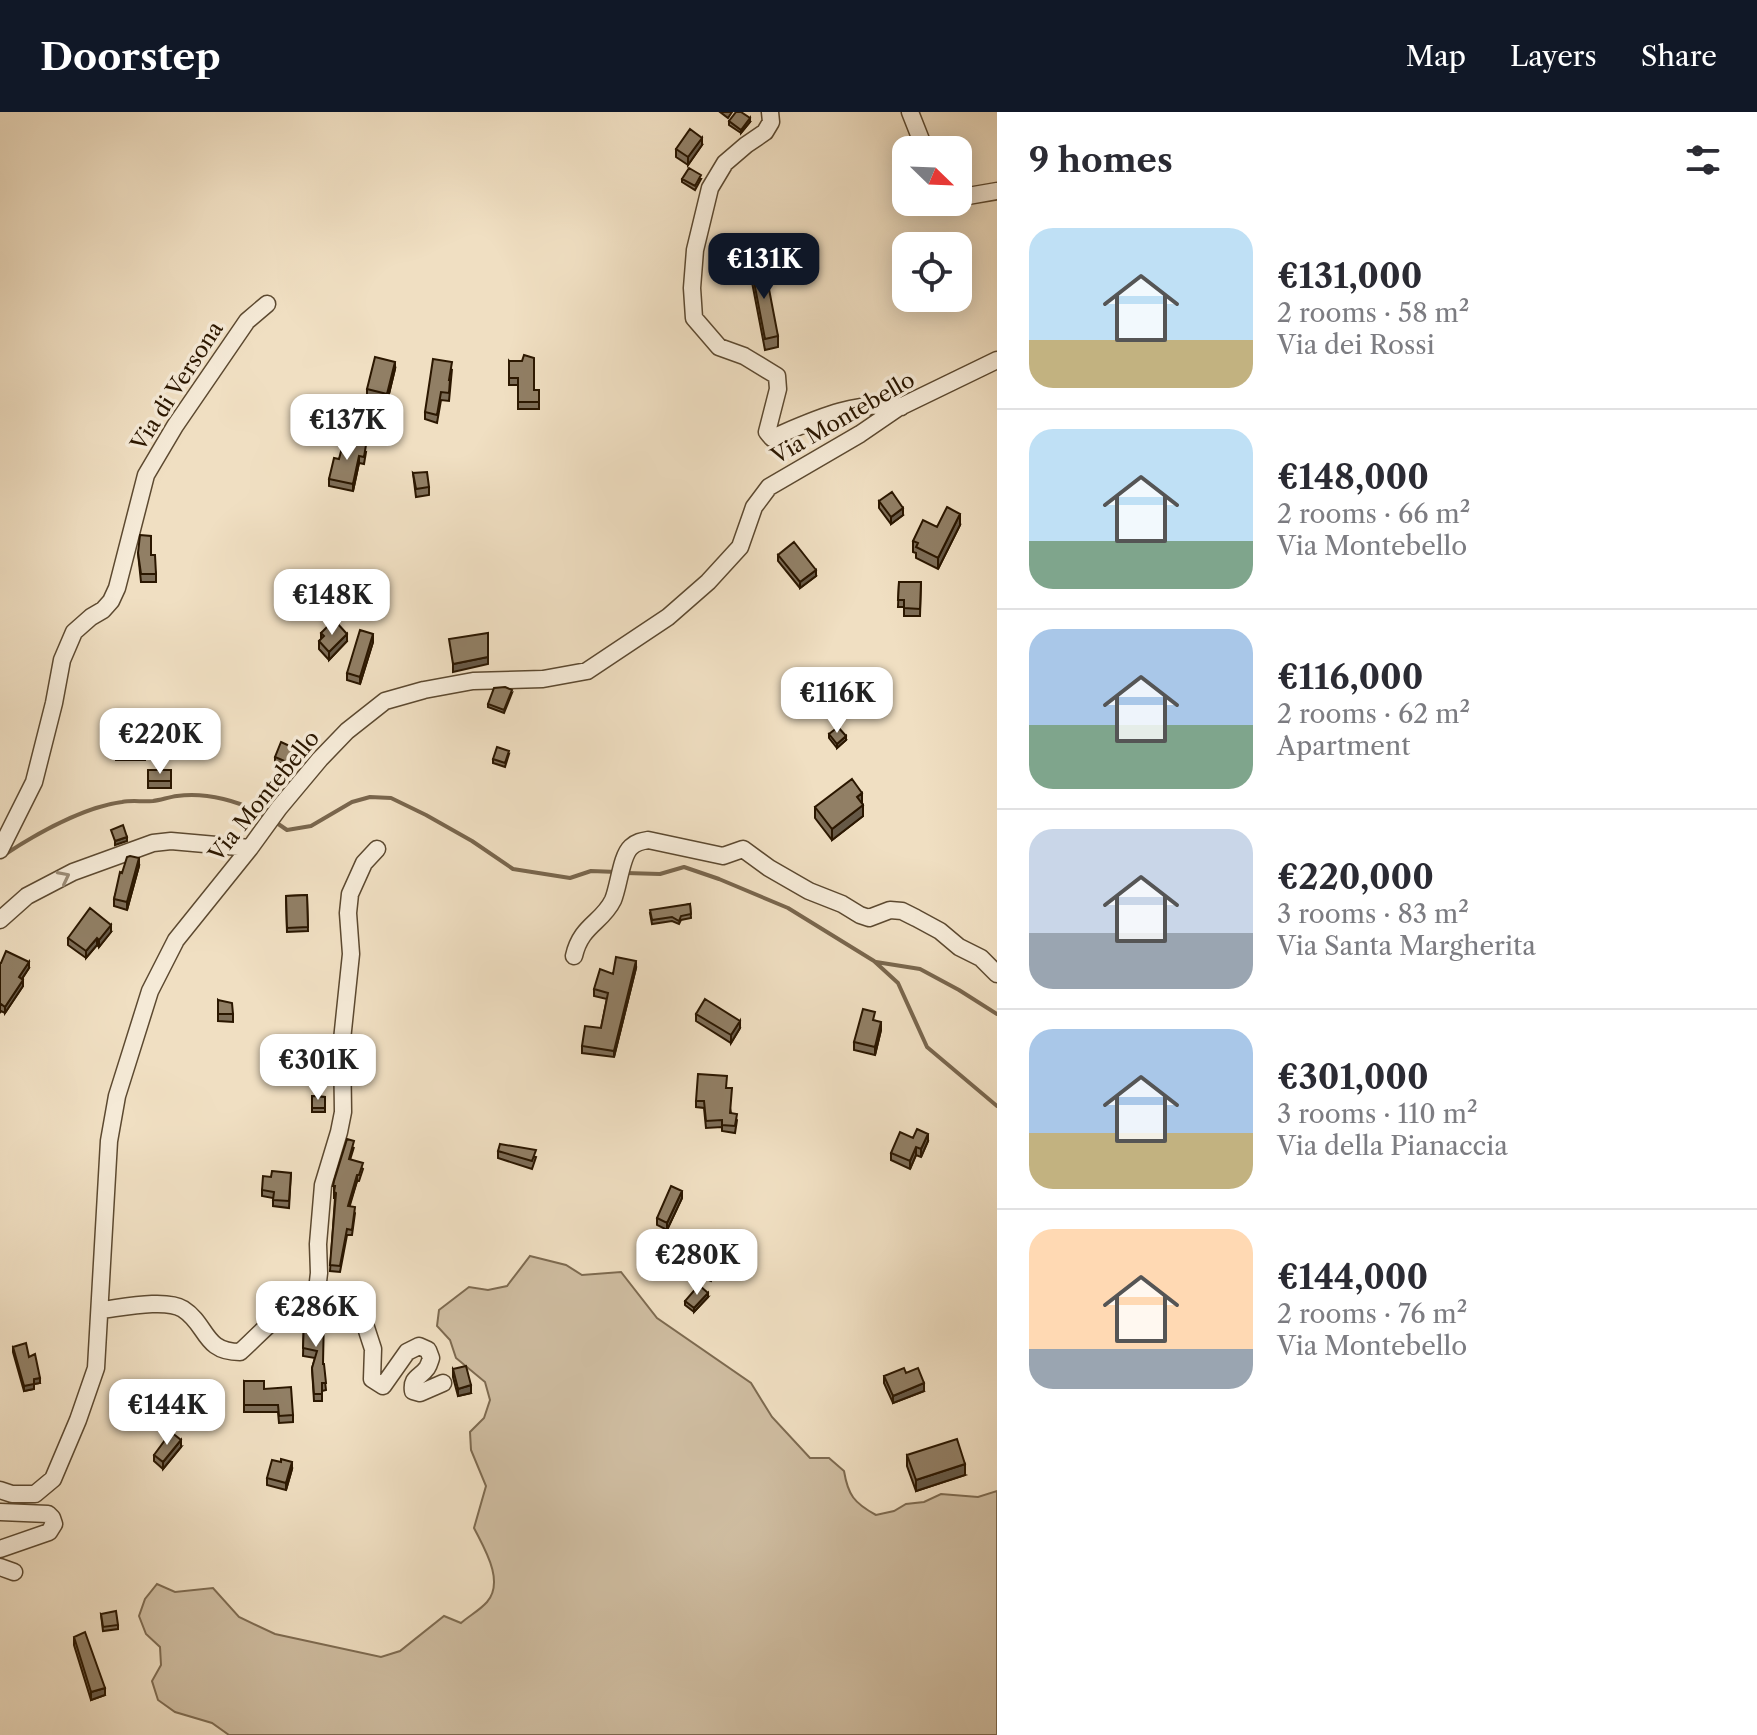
<!DOCTYPE html>
<meta charset="utf-8">
<style>
:root{--surface:#fff;--page:#f7f7f7;--text:#2b2b33;--muted:#7c7c81;--line:#e1e1e2;--accent:#111827}
body{margin:0;font-family:"Libre Caslon Text",serif;background:var(--page);color:var(--text);height:100vh;display:flex;flex-direction:column;font-size:30px;white-space:nowrap}
*{box-sizing:border-box;margin:0}
p{font-size:26px;color:var(--muted)}
.icon{flex:none;width:44px;height:44px;fill:none;stroke:currentColor;stroke-width:2;stroke-linecap:round;stroke-linejoin:round}
.map{position:relative;flex:1;overflow:hidden}
.drawer{display:flex;flex-direction:column;background:var(--surface);width:760px}
.drawer>*{flex:none}
.needle{width:52px;rotate:113deg}
.tools{position:absolute;left:892px;top:24px;display:grid;gap:16px}
.tools a{display:grid;place-items:center;width:80px;height:80px;border-radius:16px;background:var(--surface);box-shadow:0 4px 20px #0003;font-size:40px}
.price{position:absolute;translate:-50% -68px;padding:0 18px;border-radius:16px;background:#fff;color:#222;font-size:26px;line-height:52px;filter:drop-shadow(0 2px 4px #0008)}
.price::after{content:'';position:absolute;left:50%;top:48px;width:24px;height:18px;margin-left:-12px;background:inherit;clip-path:polygon(0 0,100% 0,50% 100%)}
.price.selected{background:var(--accent);color:#fff}
ul{padding:0;list-style:none}
li{display:flex;align-items:center;gap:24px;height:200px;padding:0 32px}
li+li{border-top:2px solid var(--line)}
li span{display:grid;place-items:center;flex:none;width:224px;height:160px;border-radius:24px;color:#555}
li>.icon{margin-inline-start:auto}
span .icon{width:96px;height:96px;fill:#fffc;stroke-width:1}
li b{font-size:34px}
h2{display:flex;justify-content:space-between;align-items:center;height:96px;padding:0 32px;font-size:34px}
header{display:flex;align-items:center;gap:48px;box-sizing:border-box;height:112px;padding:0 40px;background:var(--accent);color:#fff}
header strong{font-size:38px}
nav{display:flex;gap:44px;margin-inline-start:auto;font-size:28px}
main{display:flex;flex:1;min-height:0}
.map>svg:first-child{display:block}
</style>
<header>
<strong>Doorstep</strong>
<nav><a>Map</a><a>Layers</a><a>Share</a></nav>
</header>
<main>
<div class="map">
<svg width="997" height="1623" viewBox="0 0 997 1623">
<rect width="100%" height="100%" fill="#f0dfc2"/>
<filter id="stains"><feTurbulence type="fractalNoise" baseFrequency=".0025" numOctaves="4"/><feColorMatrix values="0 0 0 0 .2 0 0 0 0 .09 0 0 0 0 .02 0 0 0 .5 -.17"/></filter>
<radialGradient id="worn" r=".72"><stop offset=".6" stop-color="#630" stop-opacity="0"/><stop offset="1" stop-color="#630" stop-opacity=".3"/></radialGradient>
<path fill="#cfbda1" stroke="#7d6a50" stroke-width="2" d="M530,1144L566,1153L582,1163L621,1160L657,1206L751,1271L772,1305L810,1346H829L844,1359C848,1383 854,1391 876,1403L894,1399L906,1392L924,1390L941,1382L978,1385L997,1379V1623H229L212,1611L175,1600L158,1588L152,1569L161,1553L160,1535L146,1522L139,1504L145,1487L157,1472L175,1480L213,1476L239,1505L275,1522L381,1545L400,1539L444,1504L461,1511C469,1504 480,1498 487,1490C505,1469 484,1436 474,1416L486,1374L471,1338L470,1320L484,1306L490,1288L485,1270L456,1246L450,1228L437,1214L439,1198L469,1175L488,1178L507,1174Z"/>
<g fill="none" stroke-linecap="round" stroke-linejoin="round">
<path stroke="#79664d" stroke-width="4" d="M274,709L287,718L311,714L352,690L370,685L391,686L426,703L472,729L513,757L570,766L591,759L617,760
M4,743C36,722 84,695 122,690C132,688 142,690 153,689C161,688 169,685 177,684C206,680 242,689 266,705
M626,761L660,762L684,755L719,767L788,796L874,849L898,871L927,935L997,994
M876,850L920,857L959,878L997,902"/>
<defs>
<path id="street" d="M770,0L771,10L765,20L746,33L725,51L710,76L695,138L692,176L694,206L719,235L744,244L777,264L778,277L767,320L772,326C814,308 854,288 901,295
M910,0L925,38
M958,78L968,84L997,79
M0,738L34,670L54,591L62,548L74,520L91,505L103,498L111,489L117,476L146,363L175,314L247,209L267,192
M0,808L27,784L73,760L153,731L171,729L250,736
M574,844C581,813 602,811 613,788C619,774 621,744 631,735C636,730 642,729 648,728L723,744L743,737L769,756L809,779L842,792L860,803L869,806L890,798L902,799L916,806L940,819L959,835L981,846L997,862
M316,1187L319,1161L318,1132L323,1073L339,1020L343,1000L342,928L351,842L348,801L350,782L364,751L377,737
M101,1198C120,1196 166,1186 183,1197C208,1213 203,1240 240,1240C255,1227 286,1192 305,1188C320,1184 331,1189 349,1183L355,1186L359,1194L373,1237L372,1267L383,1274L407,1240L419,1234L428,1238L431,1246C430,1249 429,1253 427,1256C420,1266 411,1265 413,1279L420,1281L443,1271
M0,1378L12,1382H35L53,1367L78,1308L96,1256L109,1029L117,984L150,879L176,828L250,736L279,696L320,647L347,619L385,589L424,578L473,569L543,567L587,559L668,505L708,470L740,435L754,395L769,375L860,322L898,296L997,248
M0,1400L48,1402L52,1406L54,1412L49,1420L0,1437
M0,1455L14,1460"/>
</defs>
<use href="#street" stroke="#5c4930" stroke-width="19"/>
<use href="#street" stroke="#f5ead7" stroke-width="16"/>
</g>
<path fill="#7d6d57" stroke="#2b1700" stroke-width="2" d="M720,0H732L728,6Z
M729,9L750,10L741,21L729,13Z
M702,33L688,53L676,45V37Z
M682,67H701L695,78L682,70Z
M751,154L778,224V235L765,238L751,165Z
M509,249L534,278H539V297H518V273H509Z
M395,257L387,290L367,285V277Z
M452,257L449,289L441,288L437,311L425,307V300Z
M366,340L364,352L359,351L353,379L329,374V367L339,347Z
M413,361L429,375V383L416,385Z
M879,389L903,403L891,412L879,396Z
M960,413L938,457L916,446V441L913,440V429L937,415Z
M138,441L151,443L156,462V470H141Z
M778,443L816,464L800,476L778,449Z
M899,470H921L920,504H904V495H898Z
M332,516L347,529L329,548L319,537V529L321,527V521Z
M373,530L360,572L347,568V561Z
M512,581L504,601L488,595V592Z
M156,603V630L145,631V648H116V615H124Z
M829,622L846,628L837,636L829,626Z
M294,639L289,655L275,649V645Z
M509,642L505,655L493,651V647Z
M148,658H171V676H148Z
M862,692L863,704L832,728L815,706V695Z
M139,754L127,798L114,794V787L122,761Z
M307,783L308,819L287,820L286,784Z
M690,792L691,806L681,808L679,812L672,809L652,812L650,801Z
M111,820L99,835L97,833L86,846L68,833V826Z
M0,851L29,856L22,867L23,874L5,901L1,899L0,901Z
M636,856L614,945L582,941V934L601,916L607,887L594,884V877L613,862Z
M218,888L233,902V910L218,909Z
M696,902L740,916L731,931L696,909Z
M875,909L881,918L875,943L854,938V930Z
M276,952L292,953L291,969H276Z
M726,976L731,1001L737,1008L735,1021L722,1019V1015L706,1016L704,996L696,995V989Z
M312,984L325,985V1000H312Z
M913,1026L928,1029L921,1045L916,1043L910,1057L891,1048V1041Z
M354,1035L350,1048L363,1057L359,1069H357L349,1094L355,1101L352,1123H347L340,1160L330,1159L335,1086H334V1069Z
M498,1039L536,1045L532,1057L498,1046Z
M291,1061L289,1096L273,1094V1086L262,1084V1078L271,1065Z
M682,1086L667,1118L657,1113V1106Z
M723,1136L711,1169L700,1165V1157L704,1147L700,1145V1138Z
M708,1185L694,1200L685,1193V1189Z
M304,1208L323,1252L326,1278L322,1279V1289H314L312,1256L315,1246L303,1244Z
M13,1235L29,1245L40,1271L34,1272V1277L24,1279L13,1240Z
M453,1257L471,1281L458,1284L453,1265Z
M906,1261L924,1279L893,1291L884,1271V1264Z
M244,1269L264,1277L293,1303V1310L279,1311L278,1300H244Z
M181,1335L163,1357L154,1349V1343Z
M907,1343L965,1363L916,1379L907,1354Z
M292,1357L286,1378L267,1373V1366Z
M101,1502L118,1513V1517L103,1519Z
M74,1525L105,1583L91,1588L74,1533Z"/>
<path fill="#665947" stroke="#2b1700" stroke-width="2" d="M750,6V10L741,21V18Z
M702,26V33L688,53V45Z
M395,250V257L387,290V282Z
M359,344V351L353,379V372Z
M903,396V403L891,412V405Z
M960,402V413L938,457V446Z
M816,458V464L800,476V470Z
M347,522V529L329,548V540Z
M373,522V530L360,572V565Z
M488,545V552L453,560V552Z
M846,624V628L837,636V632Z
M862,681V692L857,685Z
M863,693V704L832,728V717Z
M127,725V729L115,733V729Z
M139,746V754L127,798V790Z
M111,813V820L99,835V828Z
M97,826V833L86,846V839Z
M636,849V856L614,945V939Z
M29,850V856L19,871V865Z
M23,868V874L5,901V895Z
M740,909V916L731,931V923Z
M881,910V918L875,943V935Z
M928,1022V1029L921,1045V1037Z
M916,1035V1043L910,1057V1049Z
M357,1063V1069L348,1100V1094Z
M682,1079V1086L667,1118V1111Z
M723,1129V1136L711,1169V1162Z
M708,1181V1185L694,1200V1196Z
M40,1266V1271L34,1272V1277L24,1279V1274L34,1267Z
M924,1271V1279L893,1291V1284Z
M471,1273V1281L458,1284V1277Z
M181,1328V1335L163,1357V1350Z
M292,1350V1357L286,1378V1371Z
M965,1352V1363L916,1379V1368Z
M105,1576V1583L91,1588V1580Z"/>
<path fill="#917f65" stroke="#2b1700" stroke-width="2" d="M736,0H741L750,6L741,18L729,9Z
M690,17L702,26L688,45L676,37Z
M689,56L701,63L695,74L682,67Z
M764,151L778,224L765,227L751,154Z
M524,243L534,246V278H539V290H518V266H509V249H522Z
M375,245L395,250L387,282L367,277Z
M433,247L452,250L449,268H450L449,281L441,280L437,303L425,300Z
M344,328L366,333L364,345L359,344L353,372L329,367L334,346L339,347Z
M427,360L429,375L416,377L413,361Z
M892,380L903,396L891,405L879,389Z
M947,395L960,402L938,446L916,435L918,431L913,429L923,408L937,415Z
M140,423L151,424V443H155L156,462H141L138,441Z
M794,430L816,458L800,470L778,443Z
M899,470H921L920,497L904,496V488H898Z
M337,511L347,522L329,540L319,529L324,524L321,521L329,513L332,516Z
M360,518L373,522L360,565L347,561Z
M488,521V545L453,552L449,527Z
M505,575L512,578L504,598L488,592L494,576Z
M124,603H156V620H145V637H116V615H124Z
M838,615L846,624L837,632L829,622Z
M281,630L294,636L289,651L275,645Z
M497,635L509,639L505,651L493,647Z
M148,658H171V669H148Z
M852,667L862,681L857,685L863,693L832,717L815,695Z
M123,713L127,725L115,729L111,718Z
M130,744L139,746L127,790L114,787L120,760L122,761L127,745Z
M307,783L308,815L287,816L286,784Z
M690,792L691,802L681,804L679,809L672,805L652,808L650,798Z
M90,796L111,813L99,828L97,826L86,839L68,826Z
M6,839L29,850L19,865L23,868L5,895L1,892L0,894V851H1Z
M616,845L636,849L614,939L582,934L585,914L601,916L608,881L594,877L600,857L613,862Z
M705,887L740,909L731,923L696,902Z
M218,888L232,891L233,902H218Z
M863,897L875,900L873,908L881,910L875,935L854,930Z
M276,952L292,953L291,965H276Z
M698,962L727,964L726,976H732L730,1001L737,1002L735,1014L722,1013V1008L706,1009L704,989H696Z
M312,984L325,985V996H312Z
M917,1017L928,1022L921,1037L916,1035L910,1049L891,1041L900,1020L913,1026Z
M347,1027L354,1029L349,1047L363,1051L359,1063H357L348,1094L355,1095L352,1118L347,1117L340,1154L330,1153L336,1081L334,1080L335,1074H333L334,1069Z
M500,1032L536,1038L532,1049L498,1039Z
M272,1059L291,1061L289,1089L273,1088L274,1080L262,1078L263,1064L271,1065Z
M671,1074L682,1079L667,1111L657,1106Z
M706,1122L723,1129L711,1162L700,1157L706,1140L700,1138Z
M699,1173L708,1181L694,1196L685,1189Z
M313,1202L324,1203L323,1252H324L326,1271H322V1282H314L312,1256L317,1239L303,1236L304,1208H313Z
M26,1231L29,1245L35,1242L40,1266L34,1267V1272L24,1274L13,1235Z
M466,1254L471,1273L458,1277L453,1257Z
M904,1256L906,1261L918,1256L924,1271L893,1284L884,1264Z
M244,1269H264V1277L291,1275L293,1303L279,1304L278,1293H244Z
M171,1320L181,1328L163,1350L154,1343Z
M957,1327L965,1352L916,1368L907,1343Z
M281,1347L292,1350L286,1371L267,1366L272,1348L281,1350Z
M116,1499L118,1513L103,1515L101,1502Z
M85,1520L105,1576L91,1580L74,1525Z"/>
<defs><path id="oneway-chevron" d="M-2-3.5L2.5 0L-2 3.5" fill="none" stroke-width="1.6" stroke-linecap="round" stroke-linejoin="round" transform="scale(2)"/></defs>
<use stroke="#9a8b76" href="#oneway-chevron" transform="translate(64 765) rotate(-27)"/>
<g text-anchor="middle" dominant-baseline="central" stroke-width="7" stroke-linejoin="round" paint-order="stroke">
<g font-size="22" fill="#2b1700" stroke="#f5ead7">
<text transform="translate(177 274) rotate(-57)">Via di Versona</text>
<text transform="translate(843 306) rotate(-30)">Via Montebello</text>
<text transform="translate(264 684) rotate(-51)">Via Montebello</text>
</g>
</g>
<rect width="100%" height="100%" filter="url(#stains)"/>
<rect width="100%" height="100%" fill="url(#worn)"/>
</svg>
<div class="tools">
<a><svg class="needle" viewBox="-14 -14 28 28"><path d="M0-13l5 13h-10z" fill="#e53935"/><path d="M0 13l5-13h-10z" fill="#7c7c81"/></svg></a>
<a><svg class="icon" aria-label="locate" viewBox="0 0 24 24"><circle cx="12" cy="12" r="6"/><path d="M12 2v4M12 18v4M2 12h4M18 12h4"/></svg></a>
</div>
<b class="price selected" style="left:764px;top:189px">€131K</b>
<b class="price" style="left:347px;top:350px">€137K</b>
<b class="price" style="left:332px;top:525px">€148K</b>
<b class="price" style="left:837px;top:623px">€116K</b>
<b class="price" style="left:160px;top:664px">€220K</b>
<b class="price" style="left:318px;top:990px">€301K</b>
<b class="price" style="left:697px;top:1185px">€280K</b>
<b class="price" style="left:316px;top:1237px">€286K</b>
<b class="price" style="left:167px;top:1335px">€144K</b>
</div>
<section class="drawer">
<h2>9 homes<svg class="icon" aria-label="filters" viewBox="0 0 24 24"><path d="M4 7h16M4 17h16"/><circle cx="9" cy="7" r="2"/><circle cx="15" cy="17" r="2"/></svg></h2>
<ul>
<li><span style="background:linear-gradient(#bfe0f5 70%,#c2b280 0)"><svg class="icon" aria-label="home" viewBox="0 0 24 24"><path d="M3 11l9-7 9 7M6 9v11h12V9"/></svg></span><div><b>€131,000</b><p>2 rooms · 58 m²</p><p>Via dei Rossi</p></div></li>
<li><span style="background:linear-gradient(#bfe0f5 70%,#7fa58c 0)"><svg class="icon" aria-label="home" viewBox="0 0 24 24"><path d="M3 11l9-7 9 7M6 9v11h12V9"/></svg></span><div><b>€148,000</b><p>2 rooms · 66 m²</p><p>Via Montebello</p></div></li>
<li><span style="background:linear-gradient(#a9c7e8 60%,#7fa58c 0)"><svg class="icon" aria-label="home" viewBox="0 0 24 24"><path d="M3 11l9-7 9 7M6 9v11h12V9"/></svg></span><div><b>€116,000</b><p>2 rooms · 62 m²</p><p>Apartment</p></div></li>
<li><span style="background:linear-gradient(#c9d6e8 65%,#9aa5b1 0)"><svg class="icon" aria-label="home" viewBox="0 0 24 24"><path d="M3 11l9-7 9 7M6 9v11h12V9"/></svg></span><div><b>€220,000</b><p>3 rooms · 83 m²</p><p>Via Santa Margherita</p></div></li>
<li><span style="background:linear-gradient(#a9c7e8 65%,#c2b280 0)"><svg class="icon" aria-label="home" viewBox="0 0 24 24"><path d="M3 11l9-7 9 7M6 9v11h12V9"/></svg></span><div><b>€301,000</b><p>3 rooms · 110 m²</p><p>Via della Pianaccia</p></div></li>
<li><span style="background:linear-gradient(#ffd9b3 75%,#9aa5b1 0)"><svg class="icon" aria-label="home" viewBox="0 0 24 24"><path d="M3 11l9-7 9 7M6 9v11h12V9"/></svg></span><div><b>€144,000</b><p>2 rooms · 76 m²</p><p>Via Montebello</p></div></li>
</ul>
</section>
</main>
